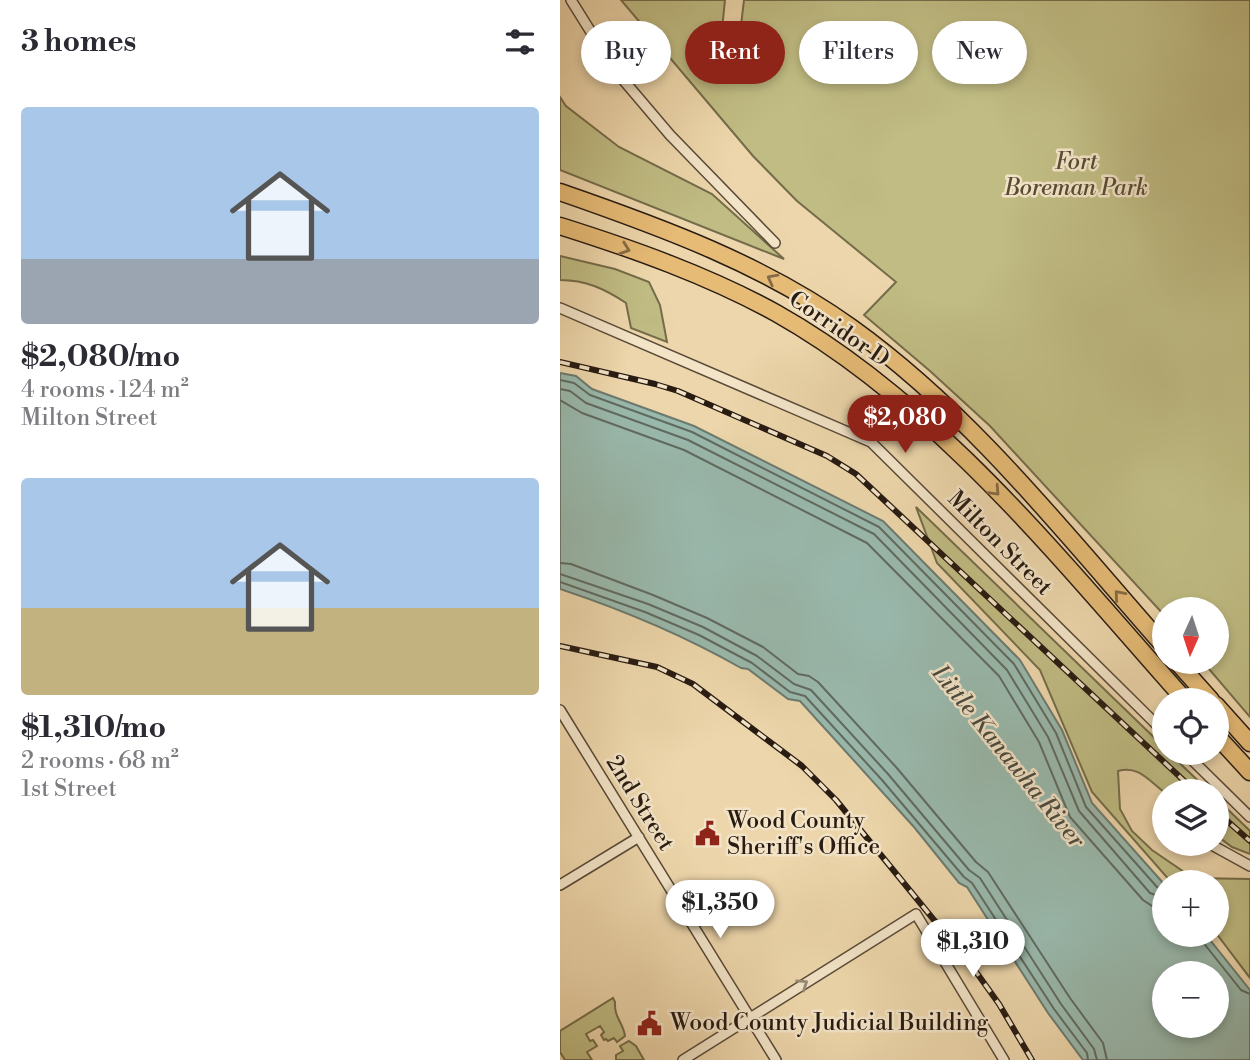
<!DOCTYPE html>
<meta charset="utf-8">
<style>
:root{--surface:#fff;--page:#f7f7f7;--text:#2b2b33;--muted:#7c7c81;--accent:#8f2418}
body{margin:0;font-family:"Libre Bodoni",serif;background:var(--page);color:var(--text);height:100vh;display:flex;flex-direction:column;font-size:26px;white-space:nowrap}
*{box-sizing:border-box;margin:0}
p{font-size:23px;color:var(--muted)}
.icon{flex:none;width:38px;height:38px;fill:none;stroke:currentColor;stroke-width:2;stroke-linecap:round;stroke-linejoin:round}
.map{position:relative;flex:1;overflow:hidden}
.sheet{display:flex;flex-direction:column;background:var(--surface);width:560px}
.sheet>*{flex:none}
.guide{position:absolute;left:21px;top:21px;width:564px;height:63px;display:flex;gap:14px}
.needle{width:46px;rotate:183deg}
.tools{position:absolute;left:592px;top:597px;display:grid;gap:14px}
.tools a{display:grid;place-items:center;width:77px;height:77px;border-radius:50%;background:var(--surface);box-shadow:0 4px 10px #0003;font-size:35px}
.price{position:absolute;translate:-50% -60px;padding:0 16px;border-radius:24px;background:#fff;color:#222;font-size:23px;line-height:46px;filter:drop-shadow(0 2px 4px #0008)}
.price::after{content:'';position:absolute;left:50%;top:42px;width:21px;height:16px;margin-left:-10px;background:inherit;clip-path:polygon(0 0,100% 0,50% 100%)}
.price.on{background:var(--accent);color:#fff}
ul{padding:0;list-style:none}
li{display:grid;align-content:center;gap:14px;height:371px;padding:0 21px}
li span{display:grid;place-items:center;height:217px;border-radius:7px;color:#555}
li>.icon{margin-inline-start:auto}
span .icon{width:126px;height:126px;fill:#fffc;stroke-width:1}
li b{font-size:30px}
h2{display:flex;justify-content:space-between;align-items:center;height:84px;padding:0 21px;font-size:30px}
.pill{padding:0 24px;border-radius:32px;background:var(--surface);box-shadow:0 4px 10px #0003;font-size:24px;line-height:63px}
.pill.on{background:var(--accent);color:#fff}
main{display:flex;flex:1;min-height:0}
.map>svg:first-child{display:block}
</style>
<main>
<section class="sheet">
<h2>3 homes<svg class="icon" aria-label="filters" viewBox="0 0 24 24"><path d="M4 7h16M4 17h16"/><circle cx="9" cy="7" r="2"/><circle cx="15" cy="17" r="2"/></svg></h2>
<ul>
<li><span style="background:linear-gradient(#a9c7e8 70%,#9aa5b1 0)"><svg class="icon" aria-label="home" viewBox="0 0 24 24"><path d="M3 11l9-7 9 7M6 9v11h12V9"/></svg></span><div><b>$2,080/mo</b><p>4 rooms · 124 m²</p><p>Milton Street</p></div></li>
<li><span style="background:linear-gradient(#a9c7e8 60%,#c2b280 0)"><svg class="icon" aria-label="home" viewBox="0 0 24 24"><path d="M3 11l9-7 9 7M6 9v11h12V9"/></svg></span><div><b>$1,310/mo</b><p>2 rooms · 68 m²</p><p>1st Street</p></div></li>
</ul>
</section>
<div class="map">
<svg width="690" height="1060" viewBox="0 0 690 1060">
<rect width="100%" height="100%" fill="#edd6ab"/>
<filter id="stains"><feTurbulence type="fractalNoise" baseFrequency=".00286" numOctaves="4"/><feColorMatrix values="0 0 0 0 .2 0 0 0 0 .09 0 0 0 0 .02 0 0 0 .5 -.17"/></filter>
<radialGradient id="worn" r=".72"><stop offset=".6" stop-color="#630" stop-opacity="0"/><stop offset="1" stop-color="#630" stop-opacity=".3"/></radialGradient>
<path fill="#c0bc83" stroke="#746c4a" stroke-width="2" d="M61,0H165L160,48L167,63L177,59L184,0H690V717L643,662H656V609H604V615L430,426L370,371L304,315L336,282L237,201L193,156Z
M0,97L6,106L59,147L152,194L224,259L0,170Z
M0,256L55,269L89,282L100,305L107,342L71,328L66,303C45,289 26,280 0,280Z
M356,507L604,747V752L609,753L649,791L604,792C588,780 578,765 558,771L560,809L572,831L592,850L633,878L690,879V978L656,933V882H611L532,792L480,670L377,563Z
M656,798L690,831V854L672,847L656,835Z
M53,998L55,1002C54,1018 63,1022 65,1036L57,1042L54,1038L48,1041L46,1039L44,1040L41,1035L44,1032L40,1026L26,1034L30,1041L33,1040L37,1046L27,1052L32,1060H5L0,1052V1031Z
M69,1041L76,1046L84,1060H56V1055L63,1051L60,1046Z"/>
<path fill="#99b9ad" stroke="#6c7a6f" stroke-width="2" fill-rule="evenodd" d="M0,373L16,376L32,389L134,426L323,521L460,660L502,730L532,803L604,884V934L646,935L690,990V1060H523L488,1013L407,887L399,883L354,827L240,701L228,699L188,669L181,668C123,635 63,610 0,589ZM604,973H656V1026H604Z"/>
<g fill="none" stroke-linecap="round" stroke-linejoin="round">
<path stroke="#606a60" stroke-width="2" d="M0,380L14,383L30,395L132,432L319,527L454,664L496,733L526,807L597,887L604,889
M0,389L10,391L26,403L128,440L314,534L447,670L488,737L519,811L590,893L604,898
M0,400L22,413L124,450L307,543L439,676L479,742L510,817L583,900L592,906L604,908
M0,563L11,564L93,595L147,618L203,647L238,674L249,676L258,682L336,767L416,862L428,872L510,998L543,1043L547,1060
M0,574L88,604L143,627L197,656L234,684L251,690L328,774L409,870L420,878L501,1004L534,1049L537,1060
M0,582L85,612L139,635L192,663L230,692L245,696L322,780L404,877L412,883L494,1009L527,1053L528,1060
M641,934L642,941L681,990L690,994"/>
<defs>
<path id="minor" d="M11,0L54,69L110,135L215,243
M0,308L311,442L604,732
M0,710L216,1060
M624,752L690,817
M650,844L690,866
M0,885L79,837
M123,1060L356,914L444,1060"/>
<path id="motorway" d="M0,192C101,227 205,265 292,328C413,415 506,535 604,646
M0,226C73,249 149,276 216,313C378,404 503,563 625,700
M617,662L651,700
M656,705L690,743
M656,735L690,772"/>
</defs>
<use href="#minor" stroke="#594a38" stroke-width="12"/>
<use href="#motorway" stroke="#281b12" stroke-width="19"/>
<use href="#minor" stroke="#f3e4c8" stroke-width="9"/>
<use href="#motorway" stroke="#e6bb76" stroke-width="16"/>
<defs>
<path id="rail" d="M0,362L95,384L118,391L267,456L296,474L635,791
M0,646L97,667L133,684L242,766L276,800L414,969L439,1004L472,1060
M656,811L690,841"/>
</defs>
<use href="#rail" stroke="#281b12" stroke-width="6"/>
<use href="#rail" stroke="#f3e4c8" stroke-width="3.5" stroke-dasharray="10" stroke-linecap="butt"/>
</g>
<defs><path id="oneway-chevron" d="M-2-3.5L2.5 0L-2 3.5" fill="none" stroke-width="1.6" stroke-linecap="round" stroke-linejoin="round" transform="scale(1.75)"/></defs>
<g stroke="#876b44">
<use href="#oneway-chevron" transform="translate(65 249) rotate(19)"/>
<use href="#oneway-chevron" transform="translate(212 279) rotate(-152)"/>
<use href="#oneway-chevron" transform="translate(435 491) rotate(47)"/>
<use href="#oneway-chevron" transform="translate(559 595) rotate(-131)"/>
</g>
<use stroke="#988a76" href="#oneway-chevron" transform="translate(243 984) rotate(-34)"/>
<defs>
<symbol id="civic-bare" viewBox="-9 -9 18 18"><path d="M-.6-6.5H3V-4.5H.6V-3L4-1V1h2V6H-6V1h2V-1L-.6-3ZM-1.2 2.5V6h2.4V2.5Z" fill="#8f2418" stroke="#f3e4c8" stroke-width="2.5" paint-order="stroke"/></symbol>
</defs>
<g fill-rule="evenodd">
<use href="#civic-bare" x="130" y="816" width="35" height="35"/>
<use href="#civic-bare" x="72" y="1006" width="35" height="35"/>
</g>
<g text-anchor="middle" dominant-baseline="central" stroke-width="5" stroke-linejoin="round" paint-order="stroke">
<g font-size="23" font-style="italic" fill="#564b34" stroke="#f3e4c8">
<text x="516" y="162">Fort<tspan x="516" dy="26">Boreman Park</tspan></text>
</g>
<g font-size="23" fill="#281b12" stroke="#f3e4c8">
<text transform="translate(279 329) rotate(34)">Corridor D</text>
<text transform="translate(440 543) rotate(45)">Milton Street</text>
<text transform="translate(80 803) rotate(58)">2nd Street</text>
</g>
<g font-size="23" fill="#281b12" stroke="#f3e4c8" text-anchor="start">
<text x="167" y="821">Wood County<tspan x="167" dy="26">Sheriff's Office</tspan></text>
<text x="110" y="1023">Wood County Judicial Building</text>
</g>
<g font-size="24" font-style="italic" fill="#4a4a40" stroke="#f3e4c8">
<text transform="translate(448 757) rotate(51)">Little Kanawha River</text>
</g>
</g>
<rect width="100%" height="100%" filter="url(#stains)"/>
<rect width="100%" height="100%" fill="url(#worn)"/>
</svg>
<div class="tools">
<a><svg class="needle" viewBox="-14 -14 28 28"><path d="M0-13l5 13h-10z" fill="#e53935"/><path d="M0 13l5-13h-10z" fill="#7c7c81"/></svg></a>
<a><svg class="icon" aria-label="locate" viewBox="0 0 24 24"><circle cx="12" cy="12" r="6"/><path d="M12 2v4M12 18v4M2 12h4M18 12h4"/></svg></a>
<a><svg class="icon" aria-label="layers" viewBox="0 0 24 24"><path d="M12 4l9 5-9 5-9-5zM3 14l9 5 9-5"/></svg></a>
<a>+</a>
<a>−</a>
</div>
<b class="price on" style="left:345px;top:455px">$2,080</b>
<b class="price" style="left:160px;top:940px">$1,350</b>
<b class="price" style="left:413px;top:979px">$1,310</b>
<div class="guide">
<a class="pill">Buy</a>
<a class="pill on">Rent</a>
<a class="pill">Filters</a>
<a class="pill">New</a>
</div>
</div>
</main>
